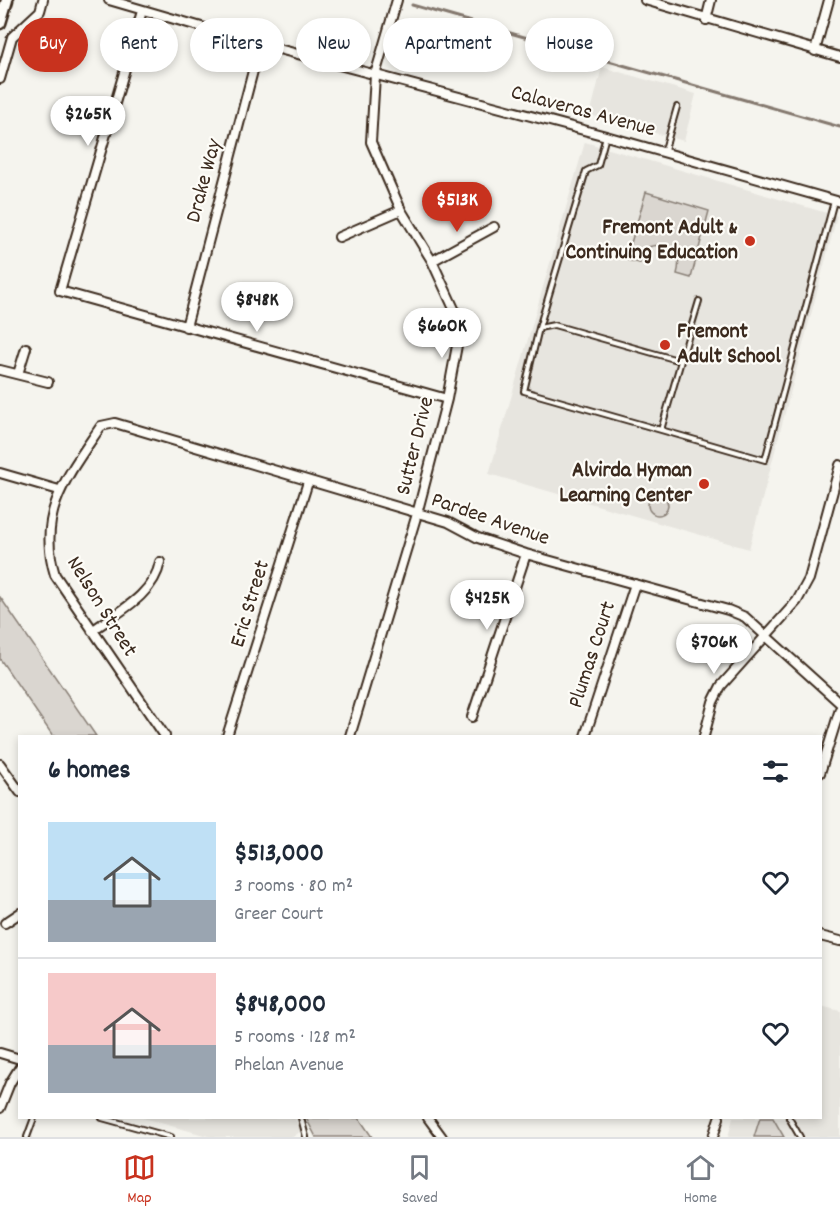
<!DOCTYPE html>
<meta charset="utf-8">
<style>
:root{--surface:#fff;--page:#f6f6f7;--text:#1f2937;--muted:#747a83;--line:#e0e1e3;--accent:#c8321e}
body{margin:0;font-family:Dekko,sans-serif;background:var(--page);color:var(--text);height:100vh;display:flex;flex-direction:column;font-size:22px;white-space:nowrap}
*{box-sizing:border-box;margin:0}
p{font-size:20px;color:var(--muted)}
.icon{flex:none;width:33px;height:33px;fill:none;stroke:currentColor;stroke-width:2;stroke-linecap:round;stroke-linejoin:round}
.map{position:relative;flex:1;overflow:hidden}
.panel{position:absolute;left:18px;top:735px;width:804px;height:384px;display:flex;flex-direction:column;background:var(--surface);border-radius:0px;box-shadow:0 3px 9px #0003}
.panel>*{flex:none}
.banner{position:absolute;left:18px;top:18px;width:804px;height:54px;display:flex;gap:12px}
.price{position:absolute;translate:-50% -51px;padding:0 14px;border-radius:21px;background:#fff;color:#222;font-size:20px;line-height:39px;filter:drop-shadow(0 2px 3px #0008)}
.price::after{content:'';position:absolute;left:50%;top:36px;width:18px;height:14px;margin-left:-9px;background:inherit;clip-path:polygon(0 0,100% 0,50% 100%)}
.price.selected{background:var(--accent);color:#fff}
ul{padding:0;list-style:none}
li{display:flex;align-items:center;gap:18px;height:150px;padding:0 30px}
li+li{border-top:2px solid var(--line)}
li span{display:grid;place-items:center;flex:none;width:168px;height:120px;border-radius:0px;color:#555}
li>.icon{margin-inline-start:auto}
span .icon{width:72px;height:72px;fill:#fffc;stroke-width:1}
li b{font-size:26px}
h2{display:flex;justify-content:space-between;align-items:center;height:72px;padding:0 30px;font-size:26px}
.tag{padding:0 21px;border-radius:27px;background:var(--surface);box-shadow:0 3px 9px #0003;font-size:21px;line-height:54px}
.tag.selected{background:var(--accent);color:#fff}
.menu{display:flex;justify-content:space-around;align-items:center;height:84px;border-top:2px solid var(--line);background:var(--surface);font-size:16px;color:var(--muted)}
.menu a{display:grid;justify-items:center;gap:3px}
.menu .selected{color:var(--accent)}
.map>svg:first-child{display:block}
</style>
<div class="map">
<svg width="840" height="1137" viewBox="0 0 840 1137">
<rect width="100%" height="100%" fill="#f5f4ee"/>
<filter id="ink" filterUnits="userSpaceOnUse"><feTurbulence type="fractalNoise" baseFrequency=".0167" numOctaves="2"/><feDisplacementMap in="SourceGraphic" scale="12" xChannelSelector="R" yChannelSelector="G"/><feConvolveMatrix kernelMatrix="1 2 1 2 8 2 1 2 1" color-interpolation-filters="sRGB"/></filter>
<g filter="url(#ink)">
<path fill="#e7e5df" d="M602,67L696,94L684,141L590,115Z
M585,142L837,216L749,549L489,474Z
M821,1006L840,1011V1137H728L733,1118H820Z
M143,1118H295L301,1131L293,1137H211Z"/>
<path fill="#dad6d0" stroke="#8a8077" stroke-width="1.5" d="M646,192L709,211L691,278L677,274C683,253 670,241 648,247L643,253L640,263L626,260Z
M648 505a10 10 0 1 1 20 0a10 10 0 1 1-20 0Z
M0,597L96,736H53L0,659Z
M306,1118H359L372,1137H316Z
M760,1118H773L784,1137H754Z"/>
<g fill="none" stroke-linecap="round" stroke-linejoin="round">
<path stroke="#84786e" stroke-width="3" d="M412,5L840,127"/>
<defs>
<path id="service" d="M664,153L677,107
M554,325L681,361L661,430L524,391L539,328Z
M539,328L586,171L598,165L606,136
M681,361L699,301
M661,430L765,460L834,201
M102,1118L171,1137
M301,1118L306,1137
M789,1118L800,1137
M27,1137L34,1118"/>
<path id="minor" d="M109,0L260,44L606,136L840,202
M645,0L840,57
M142,11L60,291L447,399
M706,20L711,0
M815,51L829,0
M0,79L12,37L40,11L43,0
M339,237L401,210
M432,261L494,227
M186,327L260,44
M0,370L48,382
M18,374L26,348
M0,473L59,490
M92,631C118,612 154,595 160,562
M472,717L526,554
M165,736L55,575C36,513 68,475 101,426L115,423L448,522L478,538L526,554L728,610L745,617L840,703
M227,736L308,482
M350,736L417,514L447,399L461,324L432,261L401,210L371,142L375,75L397,0
M585,736L635,584
M704,736L713,702L721,686L797,601L809,579L840,465
M0,764L20,792
M820,773L840,709
M5,923L20,913
M820,936L840,941
M0,1053L20,1059
M0,1108L10,1083L20,1067
M428,1118L442,1137
M713,1137L719,1118"/>
<path id="secondary" d="M0,23L7,0"/>
</defs>
<use href="#service" stroke="#3b2a1e" stroke-width="8"/>
<use href="#minor" stroke="#3b2a1e" stroke-width="12"/>
<use href="#secondary" stroke="#3b2a1e" stroke-width="15"/>
<use href="#service" stroke="#fdfcf7" stroke-width="4"/>
<use href="#minor" stroke="#fdfcf7" stroke-width="8"/>
<use href="#secondary" stroke="#fdfcf7" stroke-width="10"/>
</g>
</g>
<g fill="#c8321e" stroke="#fdfcf7" stroke-width="2">
<circle cx="750" cy="241" r="6"/>
<circle cx="665" cy="345" r="6"/>
<circle cx="704" cy="484" r="6"/>
</g>
<g text-anchor="middle" dominant-baseline="central" stroke-width="4.5" stroke-linejoin="round" paint-order="stroke">
<g font-size="22" fill="#3b2a1e" stroke="#fdfcf7">
<text transform="translate(583 112) rotate(15)">Calaveras Avenue</text>
<text transform="translate(205 181) rotate(-75)">Drake Way</text>
<text transform="translate(416 446) rotate(-76)">Sutter Drive</text>
<text transform="translate(490 520) rotate(19)">Pardee Avenue</text>
<text transform="translate(251 604) rotate(-73)">Eric Street</text>
<text transform="translate(101 607) rotate(58)">Nelson Street</text>
<text transform="translate(593 655) rotate(-72)">Plumas Court</text>
</g>
<g font-size="22" font-weight="bold" fill="#3b2a1e" stroke="#fdfcf7" text-anchor="end">
<text x="738" y="228">Fremont Adult &amp;<tspan x="738" dy="25">Continuing Education</tspan></text>
<text x="677" y="332" text-anchor="start">Fremont<tspan x="677" dy="25">Adult School</tspan></text>
<text x="692" y="471">Alvirda Hyman<tspan x="692" dy="25">Learning Center</tspan></text>
</g>
</g>
</svg>
<b class="price" style="left:88px;top:147px">$265K</b>
<b class="price selected" style="left:457px;top:233px">$513K</b>
<b class="price" style="left:257px;top:333px">$848K</b>
<b class="price" style="left:442px;top:359px">$660K</b>
<b class="price" style="left:487px;top:631px">$425K</b>
<b class="price" style="left:714px;top:675px">$706K</b>
<div class="banner">
<a class="tag selected">Buy</a>
<a class="tag">Rent</a>
<a class="tag">Filters</a>
<a class="tag">New</a>
<a class="tag">Apartment</a>
<a class="tag">House</a>
</div>
<section class="panel">
<h2>6 homes<svg class="icon" aria-label="filters" viewBox="0 0 24 24"><path d="M4 7h16M4 17h16"/><circle cx="9" cy="7" r="2"/><circle cx="15" cy="17" r="2"/></svg></h2>
<ul>
<li><span style="background:linear-gradient(#bfe0f5 65%,#9aa5b1 0)"><svg class="icon" aria-label="home" viewBox="0 0 24 24"><path d="M3 11l9-7 9 7M6 9v11h12V9"/></svg></span><div><b>$513,000</b><p>3 rooms · 80 m²</p><p>Greer Court</p></div><svg class="icon" aria-label="heart" viewBox="0 0 24 24"><path d="M12 20l-8-8c-3-5 5-10 8-4 3-6 11-1 8 4z"/></svg></li>
<li><span style="background:linear-gradient(#f6c9c9 60%,#9aa5b1 0)"><svg class="icon" aria-label="home" viewBox="0 0 24 24"><path d="M3 11l9-7 9 7M6 9v11h12V9"/></svg></span><div><b>$848,000</b><p>5 rooms · 128 m²</p><p>Phelan Avenue</p></div><svg class="icon" aria-label="heart" viewBox="0 0 24 24"><path d="M12 20l-8-8c-3-5 5-10 8-4 3-6 11-1 8 4z"/></svg></li>
</ul>
</section>
</div>
<nav class="menu">
<a class="selected"><svg class="icon" aria-label="map" viewBox="0 0 24 24"><path d="M3 6l6-2 6 2 6-2v14l-6 2-6-2-6 2zM9 4v14M15 6v14"/></svg>Map</a>
<a><svg class="icon" aria-label="saved" viewBox="0 0 24 24"><path d="M7 4h10v16l-5-4-5 4z"/></svg>Saved</a>
<a><svg class="icon" aria-label="home" viewBox="0 0 24 24"><path d="M3 11l9-7 9 7M6 9v11h12V9"/></svg>Home</a>
</nav>
